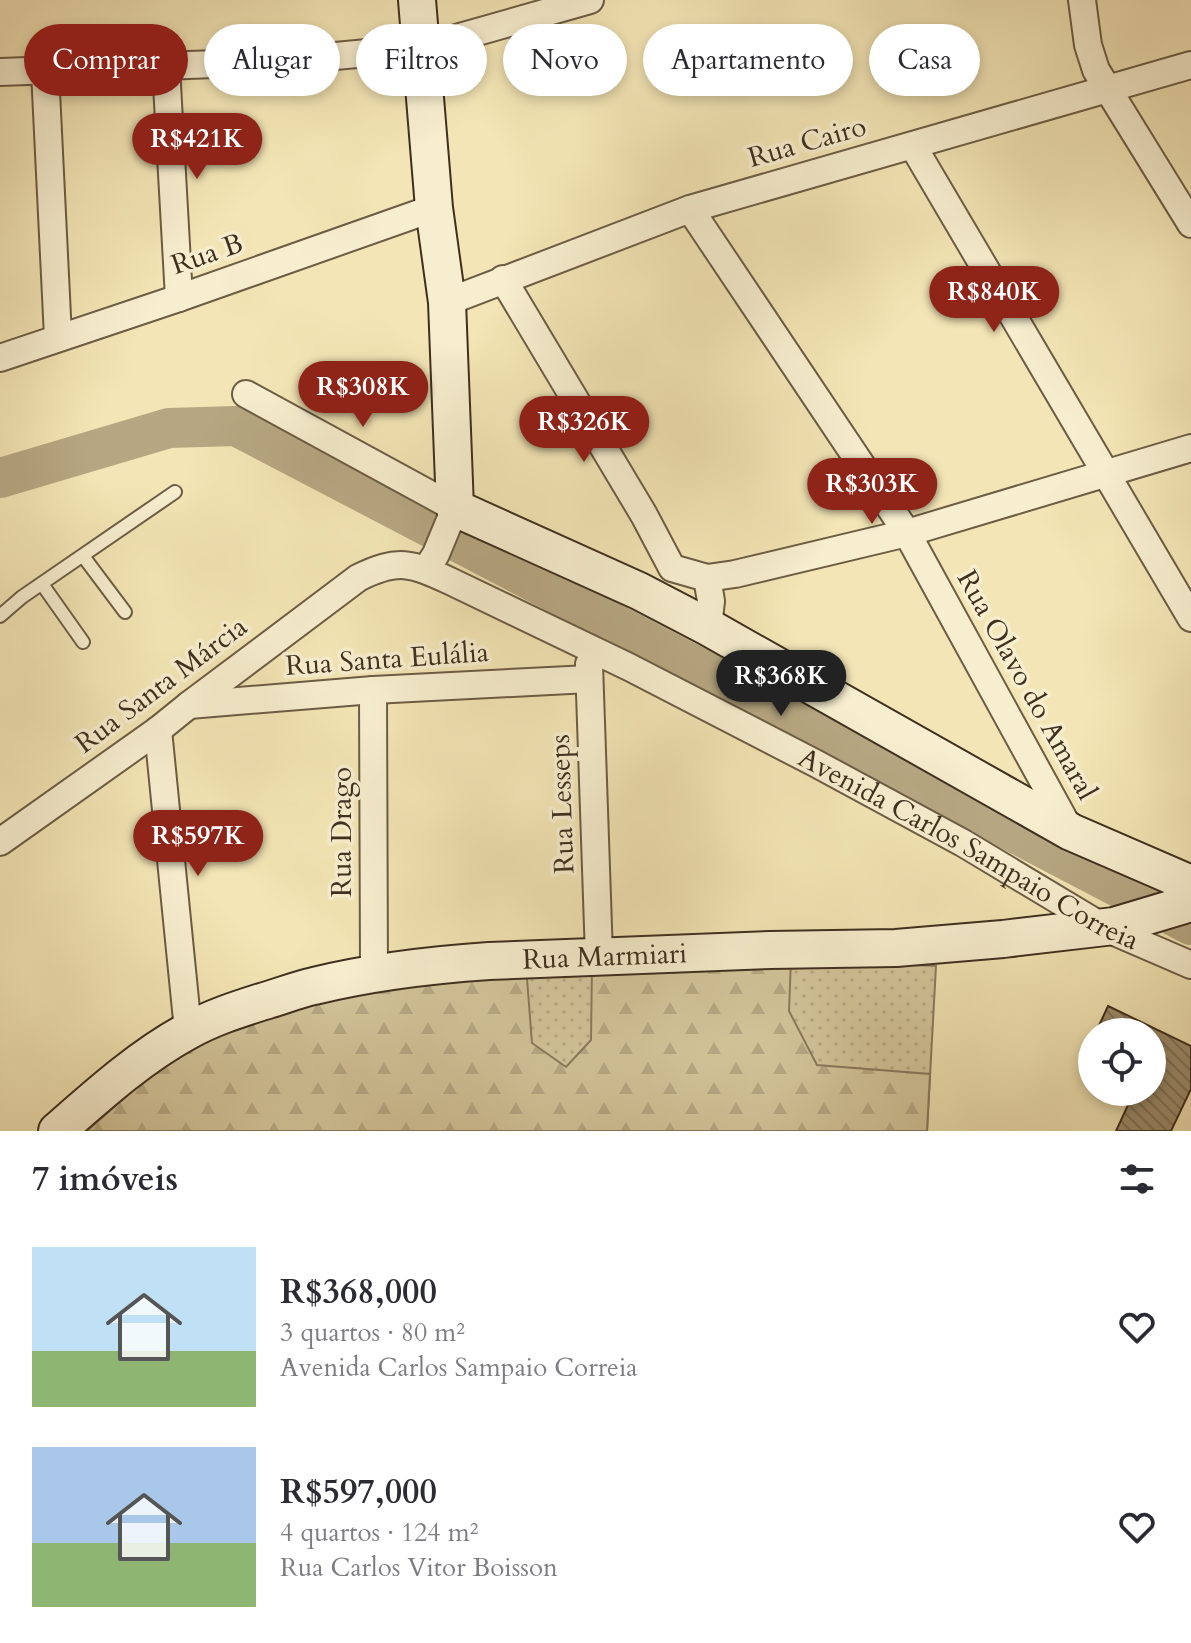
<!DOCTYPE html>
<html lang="pt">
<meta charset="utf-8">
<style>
:root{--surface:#fff;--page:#f2f2f3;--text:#2b2b33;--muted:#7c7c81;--accent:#8f2418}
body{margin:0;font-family:Cardo,serif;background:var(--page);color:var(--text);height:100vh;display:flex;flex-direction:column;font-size:30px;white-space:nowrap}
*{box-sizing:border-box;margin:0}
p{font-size:26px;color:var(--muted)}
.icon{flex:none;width:44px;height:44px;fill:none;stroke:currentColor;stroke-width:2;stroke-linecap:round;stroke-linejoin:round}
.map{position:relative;height:1131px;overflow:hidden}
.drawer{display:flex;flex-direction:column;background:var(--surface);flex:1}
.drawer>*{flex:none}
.hud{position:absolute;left:24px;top:24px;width:1144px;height:72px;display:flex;gap:16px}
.controls{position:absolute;left:1078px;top:1018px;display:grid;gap:16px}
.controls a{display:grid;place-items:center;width:88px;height:88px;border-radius:50%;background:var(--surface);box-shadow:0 4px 12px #0003;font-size:40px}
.price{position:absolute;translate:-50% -68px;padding:0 18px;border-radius:28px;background:var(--accent);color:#fff;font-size:26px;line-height:52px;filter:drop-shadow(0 2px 4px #0008)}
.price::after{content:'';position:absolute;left:50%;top:48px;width:24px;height:18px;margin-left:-12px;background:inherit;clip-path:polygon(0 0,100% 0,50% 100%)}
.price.selected{background:#222;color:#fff}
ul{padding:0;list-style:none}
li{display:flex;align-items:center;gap:24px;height:200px;padding:0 32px}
li span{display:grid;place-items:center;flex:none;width:224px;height:160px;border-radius:0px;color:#555}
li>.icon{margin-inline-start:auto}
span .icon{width:96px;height:96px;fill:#fffc;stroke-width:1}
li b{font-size:34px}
h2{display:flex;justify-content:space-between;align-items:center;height:96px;padding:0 32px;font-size:34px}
.pill{padding:0 28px;border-radius:36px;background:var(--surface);box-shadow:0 4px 12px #0003;font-size:28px;line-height:72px}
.pill.selected{background:var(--accent);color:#fff}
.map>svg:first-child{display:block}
</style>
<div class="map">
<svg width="1191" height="1131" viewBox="0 0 1191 1131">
<defs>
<pattern id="grass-dots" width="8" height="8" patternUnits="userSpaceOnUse" patternTransform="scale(2)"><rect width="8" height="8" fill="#d4c69c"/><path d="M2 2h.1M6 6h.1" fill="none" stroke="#b7aa86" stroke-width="1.8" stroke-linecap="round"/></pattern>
<pattern id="forest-firs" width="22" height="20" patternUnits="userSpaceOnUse" patternTransform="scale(2)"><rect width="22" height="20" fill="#d4c69c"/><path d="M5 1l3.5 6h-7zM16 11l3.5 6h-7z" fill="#b7aa86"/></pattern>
<pattern id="building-back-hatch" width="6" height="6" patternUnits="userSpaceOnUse" patternTransform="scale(2)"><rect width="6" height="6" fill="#9d8e6d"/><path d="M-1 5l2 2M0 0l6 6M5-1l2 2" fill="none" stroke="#817459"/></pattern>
</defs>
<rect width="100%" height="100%" fill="#f3e5b5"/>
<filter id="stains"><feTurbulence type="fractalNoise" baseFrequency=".0025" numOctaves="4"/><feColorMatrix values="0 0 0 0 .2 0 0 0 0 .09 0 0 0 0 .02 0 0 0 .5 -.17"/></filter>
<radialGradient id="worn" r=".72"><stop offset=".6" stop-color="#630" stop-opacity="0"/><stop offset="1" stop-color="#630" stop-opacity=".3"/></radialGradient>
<path fill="url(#grass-dots)" stroke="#8a7a5e" stroke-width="2" d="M791,959L936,966L927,1131H87L457,968Z"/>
<path fill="url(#forest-firs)" stroke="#8a7a5e" stroke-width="2" d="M791,959L789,1011L817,1065L930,1074L927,1131H87L183,1046L312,994L526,966L532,1043L566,1067L591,1040L592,964Z"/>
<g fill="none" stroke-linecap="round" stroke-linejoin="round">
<path stroke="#b6a782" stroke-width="40" d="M0,478L169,428L236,426L1191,925"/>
</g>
<path fill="url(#building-back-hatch)" stroke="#3f2f1f" stroke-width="2" d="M1108,1006L1191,1046V1089L1171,1131H1116L1134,1092H1152V1032H1096Z
M1092,1040V1070L1081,1064Z"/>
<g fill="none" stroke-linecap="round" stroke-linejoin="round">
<defs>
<path id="lane" d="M83,556L125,612
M42,584L83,642
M0,616L22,597L175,492"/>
<g id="street">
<path d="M1082,0L1088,45L1096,70L1191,224"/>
<path d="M166,67L179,298"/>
<path d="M45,71L58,337"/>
<path d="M0,72L271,62L421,48L590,0"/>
<path d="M913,146L1191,618"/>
<path d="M690,209L907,533L1071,832"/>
<path d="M503,279L644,515L672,568L707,578L711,601L708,627"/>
<path d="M447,302L690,209L1191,65"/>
<path d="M0,358L179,298L434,208"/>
<path d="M246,394L455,508L436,554L426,570"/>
<path d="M707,578L735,574L907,533L1191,448"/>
<path d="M589,664L599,956"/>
<path d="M373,690L374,974"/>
<path d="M189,705L373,690L589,679"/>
<path d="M158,730L188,1030"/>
<path id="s1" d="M0,842L158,730L189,705L358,578C398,558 411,563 450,581L629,667L815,763L963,843L1103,927L1191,965"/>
</g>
<g id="secondary">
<path d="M417,0L434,208L447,302L455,508L639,591L708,627L1071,832L1191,884"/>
<path id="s2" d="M57,1131C98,1095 140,1057 188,1031C211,1018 236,1010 261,1002C279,997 296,990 314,986C371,972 430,965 489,961L770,950L896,948L1003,939L1114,926L1191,903"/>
</g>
</defs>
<use href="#lane" stroke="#6c5c44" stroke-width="16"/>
<use href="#street" stroke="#6c5c44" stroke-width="30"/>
<use href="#secondary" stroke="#3f2f1f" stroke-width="40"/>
<use href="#lane" stroke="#f7eecf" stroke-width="12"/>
<use href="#street" stroke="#f7eecf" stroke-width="26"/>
<use href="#secondary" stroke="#f7eecf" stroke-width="36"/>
</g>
<g text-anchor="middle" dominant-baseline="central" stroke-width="7" stroke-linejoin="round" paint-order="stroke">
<g font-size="28" fill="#3f2f1f" stroke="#f7eecf">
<text transform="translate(807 142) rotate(-16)">Rua Cairo</text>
<text transform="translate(207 254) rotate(-19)">Rua B</text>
<text transform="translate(387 659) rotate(-4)">Rua Santa Eulália</text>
<text transform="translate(161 685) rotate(-37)">Rua Santa Márcia</text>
<text transform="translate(1027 685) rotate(61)">Rua Olavo do Amaral</text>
<text transform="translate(562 804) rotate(-92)">Rua Lesseps</text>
<text transform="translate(342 832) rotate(-90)">Rua Drago</text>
<text stroke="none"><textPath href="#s1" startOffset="1126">Avenida Carlos Sampaio Correia</textPath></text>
<text stroke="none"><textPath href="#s2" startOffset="592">Rua Marmiari</textPath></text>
</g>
</g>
<rect width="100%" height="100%" filter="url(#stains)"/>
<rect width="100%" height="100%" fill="url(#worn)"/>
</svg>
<div class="controls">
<a><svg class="icon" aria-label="locate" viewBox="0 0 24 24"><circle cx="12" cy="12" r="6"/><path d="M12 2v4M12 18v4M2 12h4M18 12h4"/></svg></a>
</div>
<b class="price" style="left:197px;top:181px">R$421K</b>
<b class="price" style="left:994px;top:334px">R$840K</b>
<b class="price" style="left:363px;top:429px">R$308K</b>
<b class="price" style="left:584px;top:464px">R$326K</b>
<b class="price" style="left:872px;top:526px">R$303K</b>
<b class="price selected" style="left:781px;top:718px">R$368K</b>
<b class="price" style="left:198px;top:878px">R$597K</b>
<div class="hud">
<a class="pill selected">Comprar</a>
<a class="pill">Alugar</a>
<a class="pill">Filtros</a>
<a class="pill">Novo</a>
<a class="pill">Apartamento</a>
<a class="pill">Casa</a>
</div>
</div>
<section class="drawer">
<h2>7 imóveis<svg class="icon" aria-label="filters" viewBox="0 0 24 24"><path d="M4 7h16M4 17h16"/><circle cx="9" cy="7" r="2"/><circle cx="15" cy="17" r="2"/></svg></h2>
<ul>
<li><span style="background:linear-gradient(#bfe0f5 65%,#8fb573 0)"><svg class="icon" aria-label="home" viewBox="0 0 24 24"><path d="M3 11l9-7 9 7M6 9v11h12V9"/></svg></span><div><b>R$368,000</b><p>3 quartos · 80 m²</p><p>Avenida Carlos Sampaio Correia</p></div><svg class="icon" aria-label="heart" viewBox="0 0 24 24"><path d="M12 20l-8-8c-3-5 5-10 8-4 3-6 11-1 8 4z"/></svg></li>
<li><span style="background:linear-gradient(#a9c7e8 60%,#8fb573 0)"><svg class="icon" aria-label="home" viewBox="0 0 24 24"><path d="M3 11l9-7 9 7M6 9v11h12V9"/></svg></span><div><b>R$597,000</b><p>4 quartos · 124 m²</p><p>Rua Carlos Vitor Boisson</p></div><svg class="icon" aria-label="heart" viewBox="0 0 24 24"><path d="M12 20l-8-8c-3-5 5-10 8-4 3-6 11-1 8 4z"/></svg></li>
</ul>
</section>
